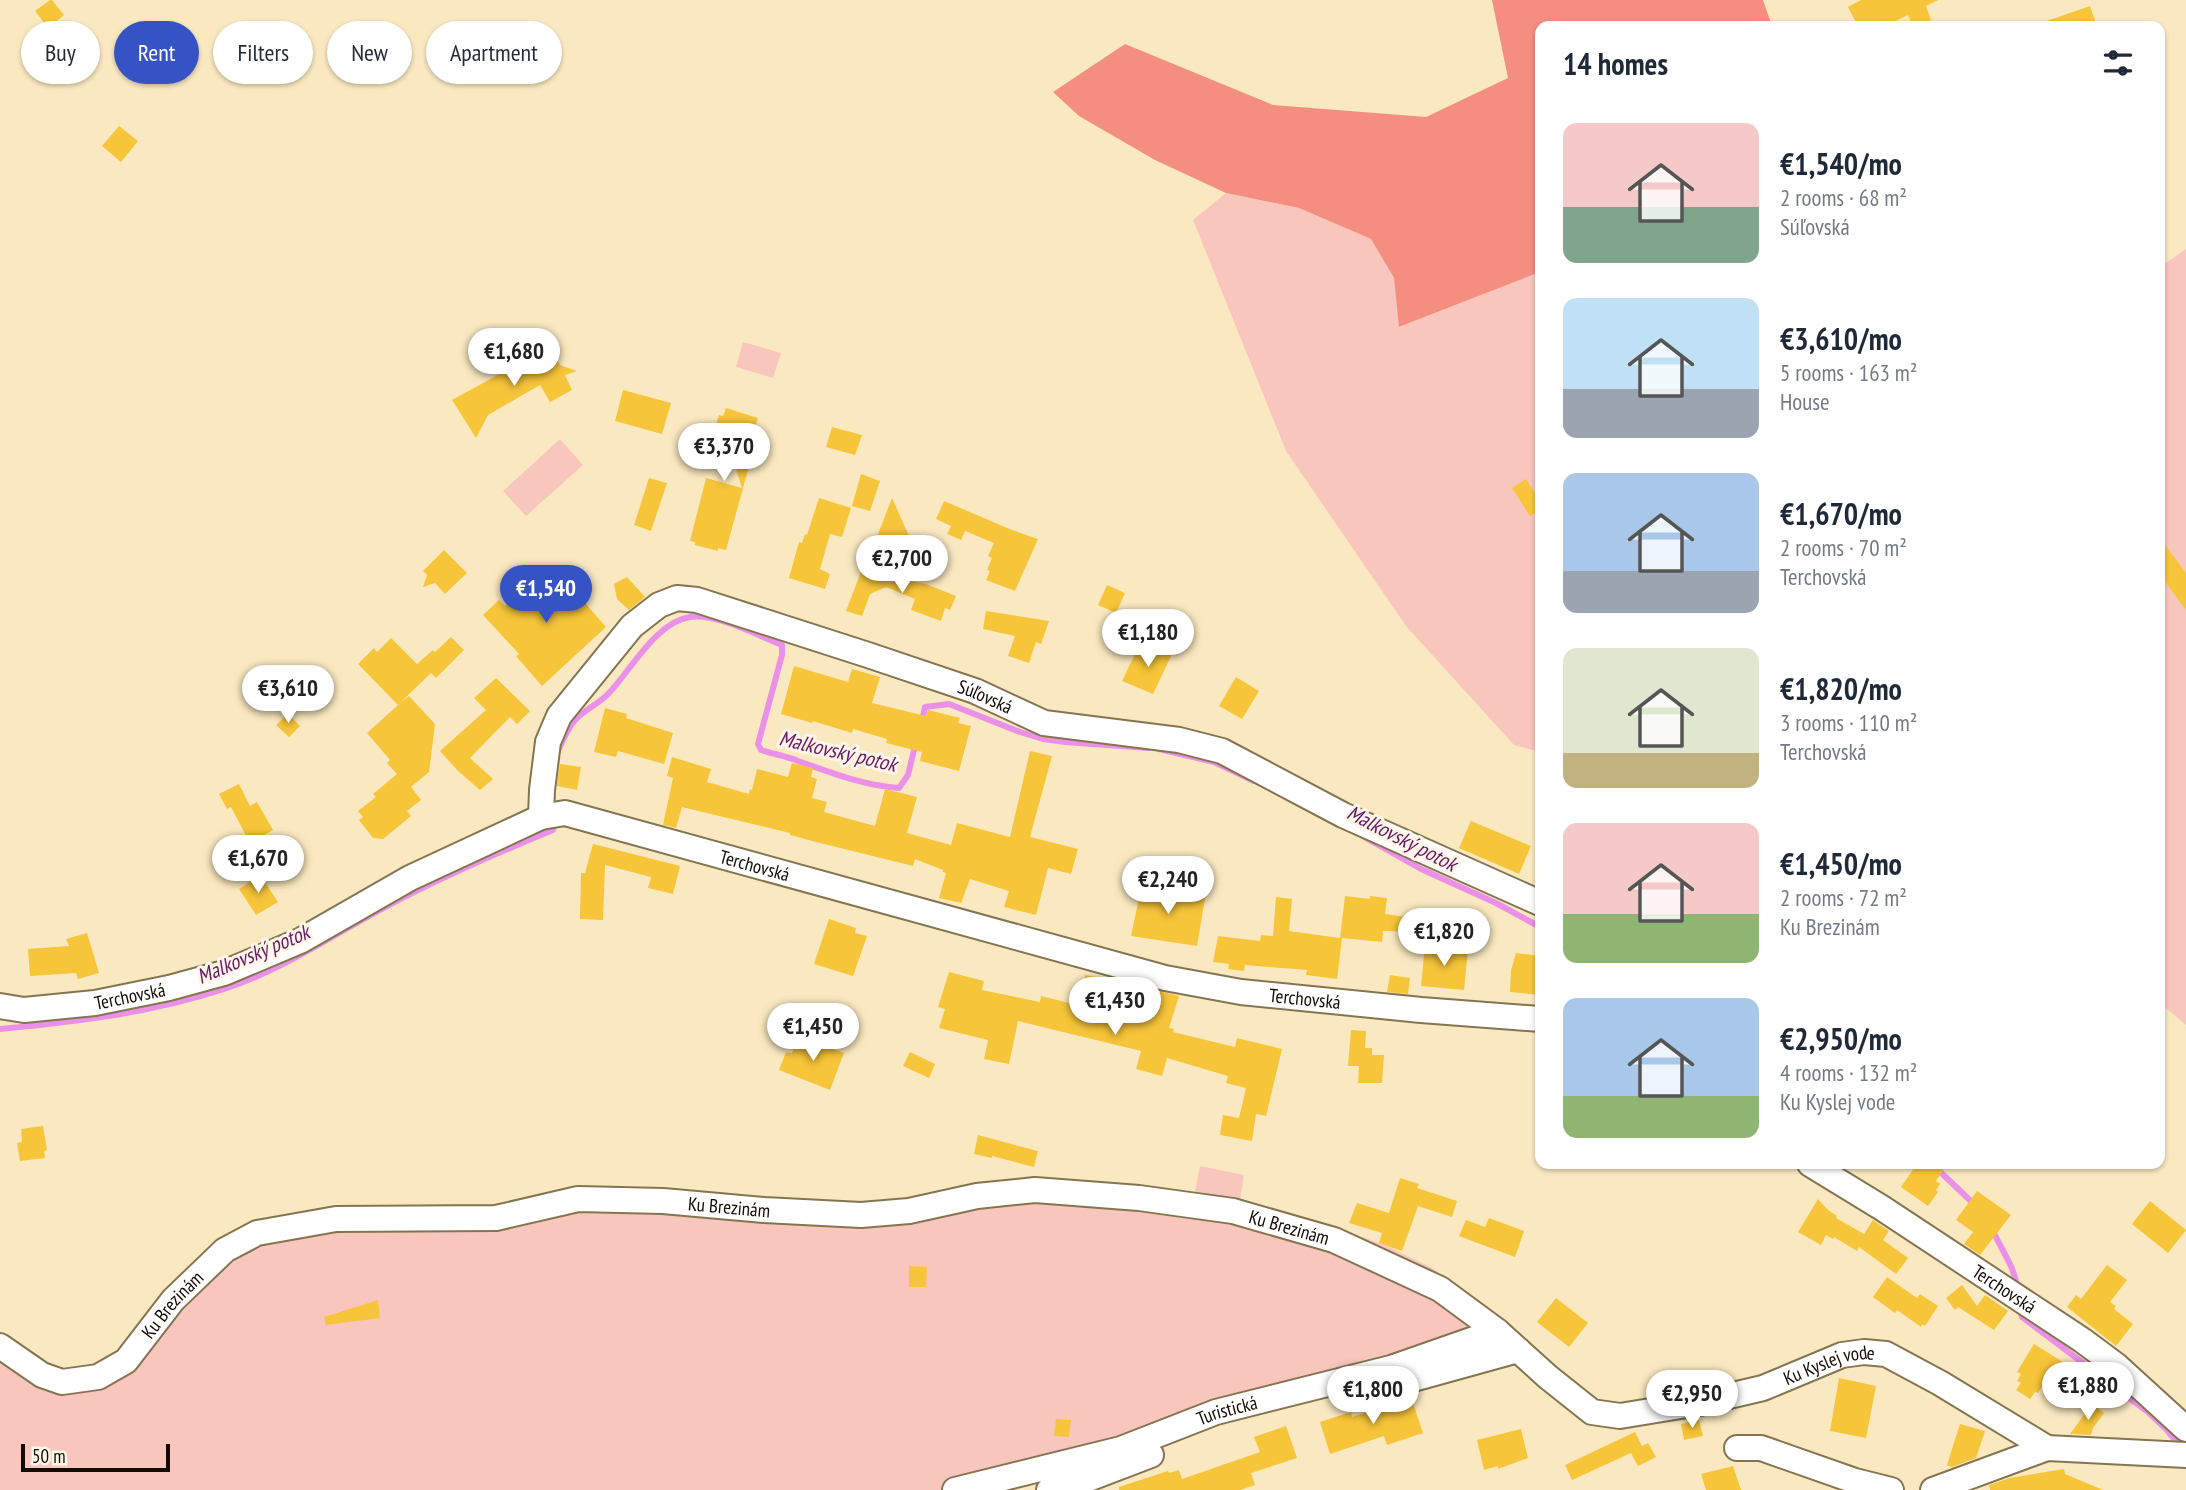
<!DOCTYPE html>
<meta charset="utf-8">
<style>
:root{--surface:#fff;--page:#f2f2f3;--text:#1f2937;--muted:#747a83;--accent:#3653c5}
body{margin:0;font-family:"PT Sans Narrow",sans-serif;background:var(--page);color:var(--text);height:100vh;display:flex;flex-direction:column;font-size:26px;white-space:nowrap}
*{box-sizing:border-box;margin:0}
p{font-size:23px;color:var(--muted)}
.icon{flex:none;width:38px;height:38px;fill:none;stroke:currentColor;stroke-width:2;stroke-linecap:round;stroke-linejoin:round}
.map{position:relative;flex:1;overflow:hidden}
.panel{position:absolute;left:1535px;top:21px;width:630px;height:1148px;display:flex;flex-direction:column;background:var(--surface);border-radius:14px;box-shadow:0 2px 5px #0004}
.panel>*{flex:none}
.hud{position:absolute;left:21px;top:21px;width:665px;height:63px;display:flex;gap:14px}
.scale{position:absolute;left:21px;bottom:18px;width:149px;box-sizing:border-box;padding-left:7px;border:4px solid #110b01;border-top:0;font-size:19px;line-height:24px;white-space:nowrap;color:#110b01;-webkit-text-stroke:5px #fef7e7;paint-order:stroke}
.price{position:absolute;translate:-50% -60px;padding:0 16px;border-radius:24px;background:#fff;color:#222;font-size:23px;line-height:46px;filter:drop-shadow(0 2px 4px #0008)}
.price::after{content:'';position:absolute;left:50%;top:42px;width:21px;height:16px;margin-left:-10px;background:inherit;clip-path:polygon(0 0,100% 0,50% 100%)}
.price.selected{background:var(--accent);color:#fff}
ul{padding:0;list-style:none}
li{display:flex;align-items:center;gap:21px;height:175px;padding:0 28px}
li span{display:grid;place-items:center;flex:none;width:196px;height:140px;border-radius:14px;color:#555}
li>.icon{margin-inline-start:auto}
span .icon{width:84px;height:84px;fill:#fffc;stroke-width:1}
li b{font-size:30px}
h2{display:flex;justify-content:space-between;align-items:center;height:84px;padding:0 28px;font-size:30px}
.tag{padding:0 24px;border-radius:32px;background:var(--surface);box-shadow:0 2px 5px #0004;font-size:24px;line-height:63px}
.tag.selected{background:var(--accent);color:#fff}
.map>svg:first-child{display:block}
</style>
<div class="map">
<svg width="2186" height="1490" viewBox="0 0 2186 1490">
<rect width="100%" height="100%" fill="#fae9c0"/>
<path fill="#f9c6be" d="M1226,193L1299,208L1371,239L1394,278L1400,327L1540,272V752L1514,745L1406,626L1286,451L1193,220Z
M2186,249V1025L2160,1003V267Z
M743,342L781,353L773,378L736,367Z
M560,439L583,465L526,516L503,491Z
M1200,1166L1244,1175L1239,1206L1194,1197Z
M976,1187L1230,1208L1313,1220L1385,1245L1436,1270L1482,1329L976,1490H0V1343L93,1380L230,1246L338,1220L546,1201L769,1221Z"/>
<path fill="#f38e81" d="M1492,0H1763L1772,26H1540V272L1399,327L1394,278L1371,239L1299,208L1226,193L1155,160L1079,116L1053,92L1125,44L1273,105L1426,117L1508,78Z"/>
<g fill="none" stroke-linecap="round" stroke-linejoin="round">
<path stroke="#eb90e9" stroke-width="6" d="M922,721L925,707L949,704L1020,732L1043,739L1065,742L1148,748
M1159,749L1214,762L1254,781
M557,753C562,743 567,729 575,720C585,709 599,704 609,693C631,670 656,622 690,617C716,613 757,635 782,645V655L758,744L761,750C773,754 786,756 798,761C830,772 864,786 899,788L908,775L916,742
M1364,837L1421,869L1496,903L1540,927
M0,1029C76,1022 151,1013 224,989C283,970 334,934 389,905C442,877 497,853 553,830L556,821
M1932,1164L1976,1206
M1992,1228C2000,1249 2015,1266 2017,1288
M2020,1310L2022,1317L2148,1412L2167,1430L2181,1447"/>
</g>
<path fill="#f7c539" d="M50,0H52L64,15L48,28L35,11Z
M1861,0H1938L1926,6L1931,20L1915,26H1913L1908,15L1885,26H1858L1848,7Z
M2090,6L2097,26H2038V24Z
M119,126L138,141L121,162L102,146Z
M550,348L560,365L577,371L565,375L572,390L550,402L540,385L488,415L476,438L452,400L525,360V356L532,353L537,354Z
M623,390L671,403L662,434L615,421Z
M726,408L758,418L746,457L751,459L726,550L718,548V551L695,545V542L690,541L706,478L742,488L729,447L708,440L713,424L716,425L719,415L723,416Z
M832,427L862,435L855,455L826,447Z
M861,474L880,481L870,511L852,506Z
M649,478L667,483L651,531L634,525Z
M1526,479L1540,501V510L1530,516L1512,488Z
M819,498L851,508L842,537L830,534L820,569L830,574L825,589L789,578L799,542L802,543L805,534L807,535Z
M892,498L910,538L902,557L873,547Z
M944,501L1012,530L1038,539L1015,591L986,580L990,571L987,570L992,558L988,556L994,543L965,531L961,540L947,534L951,526L936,519Z
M2160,538L2186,573V610L2160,575Z
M444,550L467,573L445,594L435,583L423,587L427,575L423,571Z
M552,565L606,627L542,686L516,656L519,654L483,615L499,600L505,606Z
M861,572L926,584L956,596L950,610L945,608L941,621L911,610L915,599L886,587L870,594L862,616L846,611Z
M627,577L645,597L629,610L617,599L614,584Z
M1107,585L1125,593L1116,613L1098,605Z
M986,611L1049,621L1041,644L1036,642L1029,663L1008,656L1015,636L983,629Z
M451,637L464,650L436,678L431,673L401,702L409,696L435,724L429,772L411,787L421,800L407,811L411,816L383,839L373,838L359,820L363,817L358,811L376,797L373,794L397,774L387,763L390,760L367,733L398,705L358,664L374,648L377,652L391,638L417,664L433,650L435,652Z
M1154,643L1173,652L1153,694L1122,681L1137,650L1149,655Z
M794,666L848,682L852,669L880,677L872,703L926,716L928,710L960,718L958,723L971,726L959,771L920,761L922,752L886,743L887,739L853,729L852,733L813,721L812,723L781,714Z
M1236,677L1259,691L1242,719L1219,706Z
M496,678L530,711L517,724L510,717L470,758L493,779L480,790L457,770L440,751L486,710L474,698Z
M605,708L627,714L626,718L673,733L664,764L618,751L616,757L594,752Z
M288,714L300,726L289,737L276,725Z
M1030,751L1052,756L1030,837L1078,849L1071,874L1048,868L1036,915L1004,907L1009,891L970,879L961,903L939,898L946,873L943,872V870L915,859L913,866L816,842L790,835V833L682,807L676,828L663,825L673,778L667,776L672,757L711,769L707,782L749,794L750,789L752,790L757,769L788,777L792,763L813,768L811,777L817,779L812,798L827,802L824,812L875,826L885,789L917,797L907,833L951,845L957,823L1010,837Z
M560,764L581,767L577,790L557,786Z
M239,784L250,806L257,802L273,830L250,843L231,807L227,809L219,794Z
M1471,821L1531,846L1519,874L1459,848Z
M593,844L680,866L673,894L648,888L651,877L605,865L603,920L580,919L581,873H585Z
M260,875L278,902L256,915L239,889Z
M1142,884L1172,889V893L1205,898L1197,946L1131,936Z
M1345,896L1370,899V896L1387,898L1385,914L1406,917L1420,932L1383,931L1382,942L1342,938L1337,979L1306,975L1307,970L1245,965L1244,971L1228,969L1229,964L1213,962L1218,936L1260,941L1261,935L1273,936L1276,897L1292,899L1289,931L1340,938Z
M829,919L856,928L855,933L867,936L853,976L814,964Z
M87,933L99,973L78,979L76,973L30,976L28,949L69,946L66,939Z
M1425,945L1468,950L1464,990L1421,986Z
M1516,953L1540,956V995L1510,992L1511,970Z
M949,972L984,981L982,990L1040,1002L1041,996L1081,1006L1085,975L1106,979L1100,1011L1141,1020L1150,989L1179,996L1169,1028L1174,1029L1173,1032L1235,1047L1237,1038L1282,1049L1266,1116L1256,1114L1252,1141L1220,1135L1223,1115L1239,1118L1246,1088L1226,1083L1228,1076L1167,1058L1162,1076L1136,1069L1141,1051L1018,1021L1009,1064L984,1059L988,1040L939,1028L945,1009L938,1007Z
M1390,975L1410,978L1408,994L1387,992Z
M1351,1030L1366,1031L1365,1048H1372V1055H1384L1382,1083H1358L1359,1066H1348Z
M798,1037L844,1053L830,1090L779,1070L786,1052L792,1053Z
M910,1052L935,1064L929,1078L903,1066Z
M43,1126L47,1150L44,1151L45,1158L20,1161L17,1143L22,1142L21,1129Z
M978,1135L1038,1151L1034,1167L992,1156V1158L974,1154Z
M1917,1164H1947L1936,1181L1940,1184L1936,1190L1938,1192L1928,1206L1901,1187Z
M1400,1178L1419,1184L1417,1188L1457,1201L1452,1217L1418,1206L1402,1251L1379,1243L1382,1233L1349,1223L1357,1203L1389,1213Z
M1977,1191L2011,1215L1980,1255L1964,1244L1973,1232L1956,1220Z
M1818,1199L1828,1210L1837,1216L1836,1218L1864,1234L1873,1220L1889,1231L1883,1240L1908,1258L1896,1274L1859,1247L1857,1251L1834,1237L1833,1239L1826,1235L1821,1245L1798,1232Z
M2150,1201L2186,1230L2168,1253L2132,1224Z
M1489,1218L1524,1231L1515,1257L1459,1236L1466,1220L1485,1227Z
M2107,1265L2127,1280L2110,1302L2116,1306L2114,1309L2133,1324L2116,1346L2067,1307L2076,1295L2081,1299Z
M909,1266L927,1267L926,1287H909Z
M1887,1277L1917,1298L1920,1294L1938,1306L1925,1326L1922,1324L1921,1327L1897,1310L1895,1313L1873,1297Z
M1962,1285L1977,1306L1985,1295L2008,1311L1994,1330L1958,1307L1955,1310L1946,1298Z
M1556,1298L1588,1323L1569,1347L1537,1322Z
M378,1300L380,1318L326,1325L324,1317Z
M2034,1344L2063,1362L2046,1389L2042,1387L2038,1393L2035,1392L2030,1399L2016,1390L2021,1383L2017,1381L2021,1374L2017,1372Z
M1839,1378L1876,1386L1866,1438L1830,1431Z
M1411,1397L1423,1433L1387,1445L1384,1436L1330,1454L1320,1422L1351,1412L1352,1417Z
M2092,1404L2104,1413L2093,1428L2091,1435L2070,1434Z
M1056,1419L1071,1420L1069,1437L1054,1436Z
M1699,1420L1703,1436L1684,1440L1681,1424Z
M1960,1424L1985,1431L1976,1458L1952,1467L1947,1465Z
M1286,1426L1297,1458L1251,1473L1255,1485L1240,1490H1119V1487L1168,1471L1169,1473L1179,1470L1182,1479L1260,1452L1254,1437Z
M1521,1429L1528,1458L1498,1469V1466L1484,1470L1477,1440Z
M1635,1432L1642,1446L1648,1443L1656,1457L1638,1466L1631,1453L1572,1480L1565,1465Z
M1733,1466L1741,1490H1706L1701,1474Z
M2064,1469L2065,1474L2103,1490H1990L1989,1485L2010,1478Z"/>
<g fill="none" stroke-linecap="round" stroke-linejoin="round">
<defs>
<g id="minor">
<path id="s1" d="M541,817L542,790L548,742L559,716L632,626L659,605L677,598L697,600L868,655L975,691L1044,723L1179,740L1222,751L1343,815L1540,903"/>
<path id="s2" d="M0,1006L24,1010L95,1003L169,988L224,973L300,941L410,878L481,845L541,817L565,813L1165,978L1241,992L1421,1010L1540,1019"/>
<path id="s3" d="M1810,1164L1882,1208L2082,1340L2117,1366L2186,1429"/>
<path id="s4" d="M0,1346L42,1375L62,1382L98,1377L126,1361L173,1300L225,1250L257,1233L336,1219L496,1218L578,1199L663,1201L764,1210L861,1215L909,1211L977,1196L1035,1190L1139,1198L1233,1211L1334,1240L1440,1289L1497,1331L1548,1377L1592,1412L1620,1416L1699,1403L1763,1388L1842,1355L1864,1352L1886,1354L1940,1383L2047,1448"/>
<path d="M1370,1391L1518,1350"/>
<path d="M1737,1448H1761L1855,1481L1891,1490"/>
<path id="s5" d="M955,1490L1121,1449L1216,1412L1391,1368L1497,1331"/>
<path d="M1049,1490L1075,1484L1151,1455"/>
<path d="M1933,1490L2047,1448L2186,1455"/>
</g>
</defs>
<use href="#minor" stroke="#847550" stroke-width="28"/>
<use href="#minor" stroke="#fff" stroke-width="24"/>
</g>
<g text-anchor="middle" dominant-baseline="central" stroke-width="6" stroke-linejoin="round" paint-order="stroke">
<g font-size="19" fill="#110b01" stroke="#fef7e7">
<text stroke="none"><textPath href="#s1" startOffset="597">Súľovská</textPath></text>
<text stroke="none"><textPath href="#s2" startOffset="803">Terchovská</textPath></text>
<text stroke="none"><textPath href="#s2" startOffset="131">Terchovská</textPath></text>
<text stroke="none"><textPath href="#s2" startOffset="1370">Terchovská</textPath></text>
<text stroke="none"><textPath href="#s4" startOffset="802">Ku Brezinám</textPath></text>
<text stroke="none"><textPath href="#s4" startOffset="1368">Ku Brezinám</textPath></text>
<text stroke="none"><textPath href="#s3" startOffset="231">Terchovská</textPath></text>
<text stroke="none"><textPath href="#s4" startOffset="214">Ku Brezinám</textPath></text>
<text stroke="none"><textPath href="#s4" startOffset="1972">Ku Kyslej vode</textPath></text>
<text stroke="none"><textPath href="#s5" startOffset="284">Turistická</textPath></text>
</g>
<g font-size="21" font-style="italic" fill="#681768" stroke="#fef7e7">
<text transform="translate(838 751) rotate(13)">Malkovský potok</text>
<text transform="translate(1402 838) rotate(27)">Malkovský potok</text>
<text transform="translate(253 954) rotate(-23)">Malkovský potok</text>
</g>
</g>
</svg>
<div class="scale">50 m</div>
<b class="price" style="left:514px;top:388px">€1,680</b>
<b class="price" style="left:724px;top:483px">€3,370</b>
<b class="price" style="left:902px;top:595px">€2,700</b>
<b class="price selected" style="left:546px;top:625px">€1,540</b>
<b class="price" style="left:1148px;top:669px">€1,180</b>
<b class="price" style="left:288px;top:725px">€3,610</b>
<b class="price" style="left:258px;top:895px">€1,670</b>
<b class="price" style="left:1168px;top:916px">€2,240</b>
<b class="price" style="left:1444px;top:968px">€1,820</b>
<b class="price" style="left:1115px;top:1037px">€1,430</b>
<b class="price" style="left:813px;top:1063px">€1,450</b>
<b class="price" style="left:2088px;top:1422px">€1,880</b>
<b class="price" style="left:1373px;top:1426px">€1,800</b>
<b class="price" style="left:1692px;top:1430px">€2,950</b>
<div class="hud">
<a class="tag">Buy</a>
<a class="tag selected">Rent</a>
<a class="tag">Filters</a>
<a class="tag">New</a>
<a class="tag">Apartment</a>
</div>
<section class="panel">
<h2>14 homes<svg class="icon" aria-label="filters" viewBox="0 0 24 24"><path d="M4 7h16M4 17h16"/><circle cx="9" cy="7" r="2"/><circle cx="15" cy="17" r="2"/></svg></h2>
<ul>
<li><span style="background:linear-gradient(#f6c9c9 60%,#7fa58c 0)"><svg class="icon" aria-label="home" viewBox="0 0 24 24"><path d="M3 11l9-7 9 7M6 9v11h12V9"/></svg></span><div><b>€1,540/mo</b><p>2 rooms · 68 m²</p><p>Súľovská</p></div></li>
<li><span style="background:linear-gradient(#bfe0f5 65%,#9aa5b1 0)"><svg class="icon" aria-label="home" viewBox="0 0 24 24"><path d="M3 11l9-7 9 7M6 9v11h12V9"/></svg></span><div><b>€3,610/mo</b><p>5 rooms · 163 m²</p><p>House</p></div></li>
<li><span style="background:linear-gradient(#a9c7e8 70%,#9aa5b1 0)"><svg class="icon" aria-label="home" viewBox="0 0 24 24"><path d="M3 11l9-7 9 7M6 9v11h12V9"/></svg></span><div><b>€1,670/mo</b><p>2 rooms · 70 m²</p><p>Terchovská</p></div></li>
<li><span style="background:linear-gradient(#dfe7d0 75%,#c2b280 0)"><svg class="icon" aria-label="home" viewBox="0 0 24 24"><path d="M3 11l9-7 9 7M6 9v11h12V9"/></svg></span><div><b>€1,820/mo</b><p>3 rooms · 110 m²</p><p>Terchovská</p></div></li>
<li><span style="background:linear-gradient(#f6c9c9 65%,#8fb573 0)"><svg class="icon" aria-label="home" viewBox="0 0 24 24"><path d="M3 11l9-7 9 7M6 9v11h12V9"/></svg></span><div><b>€1,450/mo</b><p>2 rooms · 72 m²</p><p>Ku Brezinám</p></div></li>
<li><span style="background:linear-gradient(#a9c7e8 70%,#8fb573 0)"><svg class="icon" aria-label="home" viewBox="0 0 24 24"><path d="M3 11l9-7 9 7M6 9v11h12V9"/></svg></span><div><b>€2,950/mo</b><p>4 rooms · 132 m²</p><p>Ku Kyslej vode</p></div></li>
</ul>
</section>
</div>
